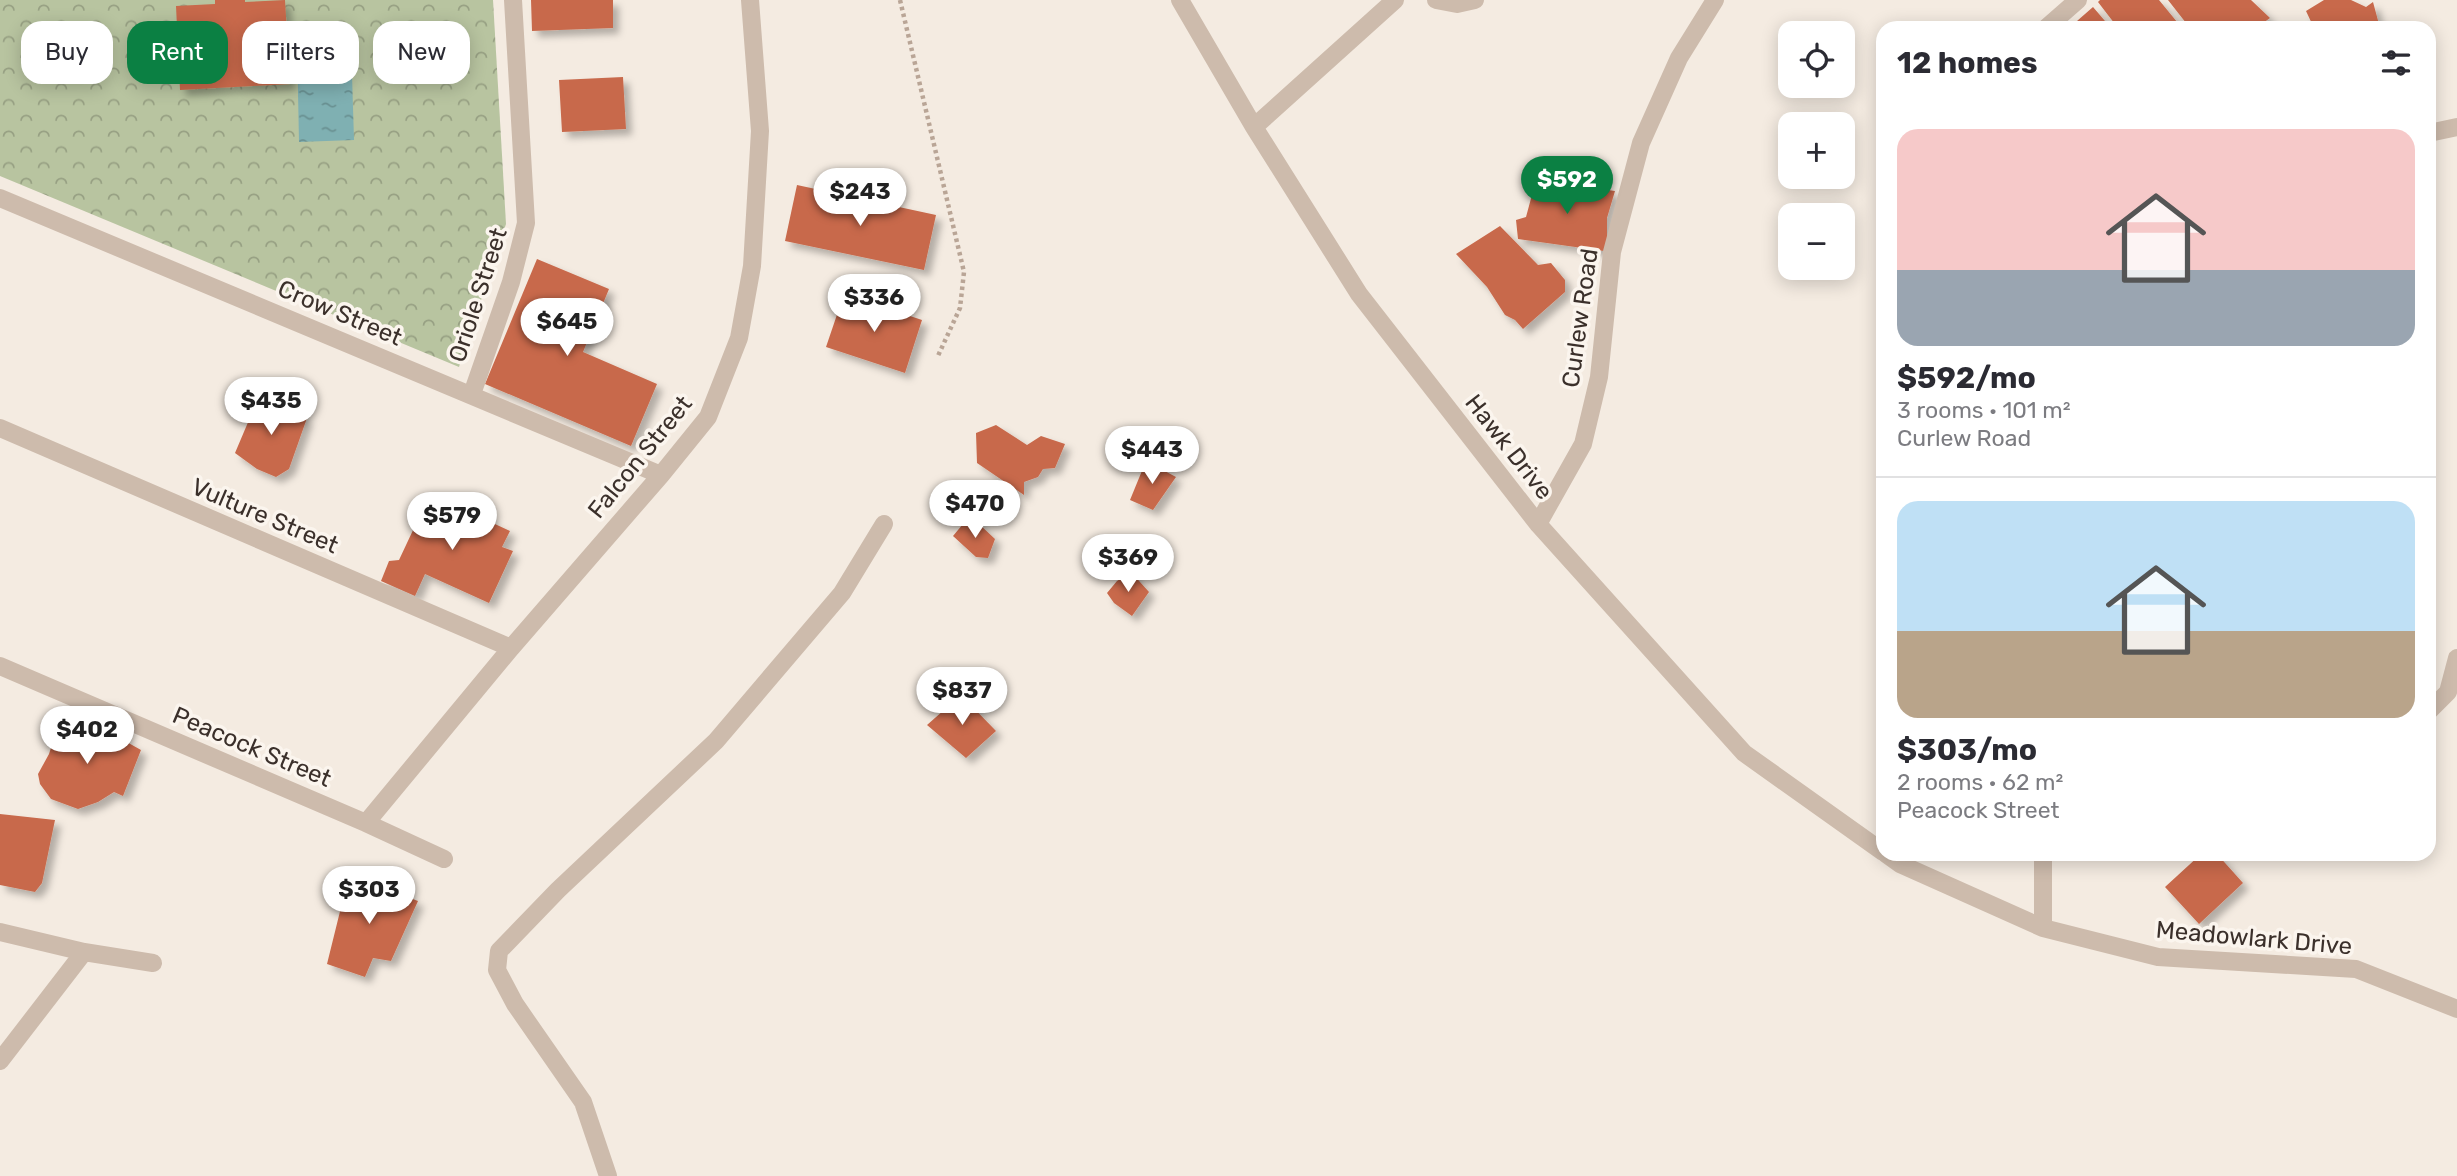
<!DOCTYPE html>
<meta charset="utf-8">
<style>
:root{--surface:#fff;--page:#f2f2f3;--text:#2b2b33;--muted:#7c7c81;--line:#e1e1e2;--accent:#0b8043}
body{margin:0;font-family:Rubik,sans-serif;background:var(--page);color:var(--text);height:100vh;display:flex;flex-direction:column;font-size:26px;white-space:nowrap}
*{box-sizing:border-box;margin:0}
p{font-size:23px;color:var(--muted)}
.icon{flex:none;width:38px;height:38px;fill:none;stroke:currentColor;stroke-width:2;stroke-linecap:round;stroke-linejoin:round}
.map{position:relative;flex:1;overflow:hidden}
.sheet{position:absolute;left:1876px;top:21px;width:560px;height:840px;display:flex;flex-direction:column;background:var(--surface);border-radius:21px;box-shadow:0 4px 18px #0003}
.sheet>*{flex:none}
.top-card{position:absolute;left:21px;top:21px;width:665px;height:63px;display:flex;gap:14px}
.fabs{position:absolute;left:1778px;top:21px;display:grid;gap:14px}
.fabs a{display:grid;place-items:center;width:77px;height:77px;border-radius:14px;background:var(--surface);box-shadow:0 4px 18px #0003;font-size:35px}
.price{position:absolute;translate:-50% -60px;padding:0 16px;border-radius:24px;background:#fff;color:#222;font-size:23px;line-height:46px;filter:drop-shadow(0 2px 4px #0008)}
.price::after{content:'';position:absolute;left:50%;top:42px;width:21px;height:16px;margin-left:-10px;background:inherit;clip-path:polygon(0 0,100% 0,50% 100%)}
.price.current{background:var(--accent);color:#fff}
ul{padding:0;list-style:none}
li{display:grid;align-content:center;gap:14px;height:371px;padding:0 21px}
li+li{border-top:2px solid var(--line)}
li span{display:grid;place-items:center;height:217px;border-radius:21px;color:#555}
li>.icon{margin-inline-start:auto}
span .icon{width:126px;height:126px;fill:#fffc;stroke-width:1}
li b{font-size:30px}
h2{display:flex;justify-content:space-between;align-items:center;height:84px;padding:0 21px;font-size:30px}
.pill{padding:0 24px;border-radius:21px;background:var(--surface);box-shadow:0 4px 18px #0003;font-size:24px;line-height:63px}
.pill.current{background:var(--accent);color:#fff}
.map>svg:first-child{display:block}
</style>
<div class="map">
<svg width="2457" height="1176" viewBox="0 0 2457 1176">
<defs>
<pattern id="forest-crowns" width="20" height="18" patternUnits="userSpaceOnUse" patternTransform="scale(1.75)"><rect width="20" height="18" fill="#b8c4a0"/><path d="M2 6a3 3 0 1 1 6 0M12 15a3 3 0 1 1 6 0" fill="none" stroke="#97a083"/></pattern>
<pattern id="water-ripples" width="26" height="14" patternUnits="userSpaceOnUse" patternTransform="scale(1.75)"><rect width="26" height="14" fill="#7fb0b2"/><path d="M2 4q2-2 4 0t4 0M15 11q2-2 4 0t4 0" fill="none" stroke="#699091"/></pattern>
<filter id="shadow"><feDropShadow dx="6" dy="6" stdDeviation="3.5" flood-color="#0004"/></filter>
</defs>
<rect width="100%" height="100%" fill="#f4ebe1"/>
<path fill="url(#forest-crowns)" d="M0,0H493L506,224L459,367L0,176Z"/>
<path fill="url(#water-ripples)" d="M351,42L354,140L299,142L297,43Z"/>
<path fill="#c8694b" filter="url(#shadow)" d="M215,0H245V2L285,0L290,84L180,90L176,6L215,4Z
M531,0H613V28L532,31Z
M2100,0H2159L2182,28H2118L2098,2Z
M2168,0H2251L2270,18L2256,28H2190Z
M2324,0H2351L2366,7L2373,2L2380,28H2314L2306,11Z
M2093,7L2111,28H2069Z
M623,77L626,129L562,132L559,80Z
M1536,180L1615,191L1607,218V241L1604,251L1518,239L1516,220L1526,217Z
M797,185L936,215L924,270L785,241Z
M1500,226L1538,265L1551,263L1565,280V292L1523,329L1515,320L1505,315L1487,287L1456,254Z
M537,259L609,289L583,352L657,384L631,446L485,384Z
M844,294L922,320L905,373L826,347Z
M260,394L307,418L289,469L276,477L257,469L235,453Z
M996,425L1027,445L1041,436L1065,444L1055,468L1043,469L1038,477L1024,482V495L977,463L976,433Z
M1146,461L1176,477L1153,510L1130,500Z
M430,494L510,531L502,547L513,551L489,603L425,574L415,596L381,581L389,561L399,560Z
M963,524H979L995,539L988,558L976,557L953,536Z
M1131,572L1149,592L1132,616L1114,603L1107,593L1117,581Z
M961,695L996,731L966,758L927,725Z
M58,726L107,731L141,750L123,796L114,792L98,802L78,809L51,799L40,784L38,774L49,754Z
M0,814L55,820L42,883L35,892L0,885Z
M2201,854H2217L2243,883L2199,924L2165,887Z
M349,875L418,901L391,961L373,958L365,977L327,964Z"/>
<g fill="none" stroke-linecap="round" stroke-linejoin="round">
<path stroke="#b9a596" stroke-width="4.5" stroke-dasharray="3.5 3.5" stroke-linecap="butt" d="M900,0L964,272L960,308L937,358"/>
<path stroke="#cdbbac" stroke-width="18" d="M1180,0L1254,127L1359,294L1538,524L1744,753L1883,852
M1436,0L1457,4L1475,0
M2046,28L2078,0
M1254,127L1395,0
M2429,133L2457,127
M0,198L661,475
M472,394L511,282L526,223L513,0
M0,428L511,648
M1538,524L1583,444L1599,377L1612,252L1641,143L1679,58L1715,0
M0,666L366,823L444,859
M2429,711L2448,692L2457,658
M366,823L511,648L661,475L708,417L739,338L752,266L760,131L750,0
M1886,854L1900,864L2043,928L2158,957L2356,969L2457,1009
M2043,928V854
M0,932L84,952L153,963
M0,1061L84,952
M608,1176L583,1102L515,1004L497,970L499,951L558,890L716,741L842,593L884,524"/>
</g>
<g text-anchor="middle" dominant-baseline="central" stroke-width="7" stroke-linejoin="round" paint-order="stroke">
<g font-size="24" fill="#3b302b" stroke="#fbf5ee">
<text transform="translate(478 295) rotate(-72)">Oriole Street</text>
<text transform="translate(340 313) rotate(23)">Crow Street</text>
<text transform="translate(1580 318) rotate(-82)">Curlew Road</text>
<text transform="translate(1509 447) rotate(52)">Hawk Drive</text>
<text transform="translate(640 457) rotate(-51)">Falcon Street</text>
<text transform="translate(265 516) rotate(23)">Vulture Street</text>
<text transform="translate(252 747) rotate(23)">Peacock Street</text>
<text transform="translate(2254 938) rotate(5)">Meadowlark Drive</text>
</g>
</g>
</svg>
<div class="fabs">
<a><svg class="icon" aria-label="locate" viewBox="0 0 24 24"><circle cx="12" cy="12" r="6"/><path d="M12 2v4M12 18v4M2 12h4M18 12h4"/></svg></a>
<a>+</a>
<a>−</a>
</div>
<b class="price current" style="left:1567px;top:216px">$592</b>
<b class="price" style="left:860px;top:228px">$243</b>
<b class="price" style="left:874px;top:334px">$336</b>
<b class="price" style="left:567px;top:358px">$645</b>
<b class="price" style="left:271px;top:437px">$435</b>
<b class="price" style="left:1152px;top:486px">$443</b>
<b class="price" style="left:975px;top:540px">$470</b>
<b class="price" style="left:452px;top:552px">$579</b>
<b class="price" style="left:1128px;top:594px">$369</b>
<b class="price" style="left:962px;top:727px">$837</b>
<b class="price" style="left:87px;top:766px">$402</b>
<b class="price" style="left:369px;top:926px">$303</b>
<div class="top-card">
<a class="pill">Buy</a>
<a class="pill current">Rent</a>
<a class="pill">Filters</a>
<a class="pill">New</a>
</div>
<section class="sheet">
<h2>12 homes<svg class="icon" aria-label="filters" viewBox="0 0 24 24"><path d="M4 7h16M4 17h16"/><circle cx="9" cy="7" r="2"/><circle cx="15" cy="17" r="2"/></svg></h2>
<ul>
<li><span style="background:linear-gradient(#f6c9c9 65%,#9aa5b1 0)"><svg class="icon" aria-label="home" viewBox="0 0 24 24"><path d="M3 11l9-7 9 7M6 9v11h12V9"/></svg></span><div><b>$592/mo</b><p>3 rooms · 101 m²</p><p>Curlew Road</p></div></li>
<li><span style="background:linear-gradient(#bfe0f5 60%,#b9a48a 0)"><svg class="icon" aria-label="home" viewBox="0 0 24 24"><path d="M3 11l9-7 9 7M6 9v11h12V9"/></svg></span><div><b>$303/mo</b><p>2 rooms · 62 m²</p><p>Peacock Street</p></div></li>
</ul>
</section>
</div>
